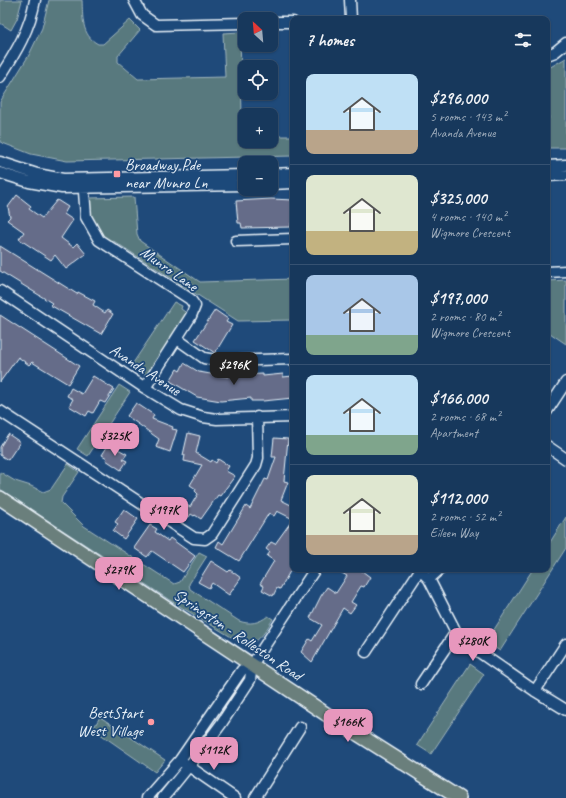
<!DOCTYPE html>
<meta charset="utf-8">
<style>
:root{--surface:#17385c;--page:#203f62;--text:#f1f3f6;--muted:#9eacbb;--line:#365272;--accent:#e797bd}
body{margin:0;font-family:Caveat,sans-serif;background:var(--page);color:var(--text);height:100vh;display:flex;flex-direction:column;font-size:15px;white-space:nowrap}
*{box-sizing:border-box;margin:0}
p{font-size:13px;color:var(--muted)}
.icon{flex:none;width:22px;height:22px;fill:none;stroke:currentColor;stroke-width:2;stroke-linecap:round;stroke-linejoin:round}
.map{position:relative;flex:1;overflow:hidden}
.sheet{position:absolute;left:290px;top:16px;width:260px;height:556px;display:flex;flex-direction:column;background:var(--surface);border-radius:8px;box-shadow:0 1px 3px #0004,0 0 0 1px var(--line)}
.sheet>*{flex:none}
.needle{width:26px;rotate:334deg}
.buttons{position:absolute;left:238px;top:12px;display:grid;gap:8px}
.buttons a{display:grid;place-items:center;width:40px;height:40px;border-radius:8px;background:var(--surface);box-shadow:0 1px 3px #0004,0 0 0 1px var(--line);font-size:20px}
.price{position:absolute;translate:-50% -34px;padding:0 9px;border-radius:8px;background:var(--accent);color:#111;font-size:13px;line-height:26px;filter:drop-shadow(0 1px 2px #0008)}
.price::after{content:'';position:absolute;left:50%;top:24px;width:12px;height:9px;margin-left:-6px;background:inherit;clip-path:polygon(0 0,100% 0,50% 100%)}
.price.active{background:#222;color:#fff}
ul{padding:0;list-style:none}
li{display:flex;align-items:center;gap:12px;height:100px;padding:0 16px}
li+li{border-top:1px solid var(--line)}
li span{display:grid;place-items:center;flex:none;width:112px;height:80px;border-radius:8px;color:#555}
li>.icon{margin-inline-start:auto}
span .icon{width:48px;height:48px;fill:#fffc;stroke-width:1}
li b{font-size:17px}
h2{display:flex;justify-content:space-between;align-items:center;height:48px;padding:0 16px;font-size:17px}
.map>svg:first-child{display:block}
</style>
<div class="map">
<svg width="566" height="798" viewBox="0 0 566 798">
<rect width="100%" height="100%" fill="#1f4a7a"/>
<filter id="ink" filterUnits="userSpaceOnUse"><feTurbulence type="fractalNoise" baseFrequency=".025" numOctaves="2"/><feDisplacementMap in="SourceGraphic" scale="8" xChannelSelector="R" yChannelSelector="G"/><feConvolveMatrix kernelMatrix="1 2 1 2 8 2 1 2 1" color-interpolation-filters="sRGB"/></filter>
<g filter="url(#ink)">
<path fill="#58797e" stroke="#a0b5bb" d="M0,0H22L17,19L11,30L0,23Z
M49,0H82C83,17 81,35 98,44H103L130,20L140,30L118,56V62L138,79L225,77L223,33L240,32L242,115L245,119V141H271V136H293V156L67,161L31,154L0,142V102L29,55L42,28Z
M566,58V148H547V119H549L547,69Z
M134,197L137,234L140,241L200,282L293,279V320L238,321L112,240L110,243C92,230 91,219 89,198Z
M566,280V344L547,331V281Z
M174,302L182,306L181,309L188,314L148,376L131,366Z
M119,385L130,392L88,456L77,449Z
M68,464L79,472L62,497L61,503L84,526L174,584L180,582L199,552L207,556L189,584L190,589L239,621C250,625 259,623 268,616L273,619C264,633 257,649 238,641L171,601L0,489V472L15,481L31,486L43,492L51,489Z
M566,517V548L500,651L486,642L533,569H547V547Z
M470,664L484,674L431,754L417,745Z
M100,717L165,760L155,772L93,729Z"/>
<path fill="#656c89" stroke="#e8f1f8" d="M17,195L31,206L29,209L42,218L57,200L68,207L64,214L73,220L61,238L73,247L77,243L86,254L66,269L55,255L51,260L19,239L24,232L7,220L10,217L8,207Z
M271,199L293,200V223H291V227L242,228L241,223H238L236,201Z
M0,246L77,294L78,292L95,301L93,305L105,313L107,310L113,314L101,334L50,305L52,303L0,271Z
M215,310L228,319L226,322L232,325L215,353L195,340Z
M0,315L79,366L68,384L32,362L29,365L18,357L0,382Z
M184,363L199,372L228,377V372L240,370L241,375L263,374V376L283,374V377L293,376V398L263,401H251V398L221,401L197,397L170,381L177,369L180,371Z
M93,376L114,389L105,403L100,401L93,413L89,411L86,416L69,406L73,399L67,396L71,388L82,394Z
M136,403L154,415L152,419L173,427L172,429L177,430L170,452L156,447L159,439L127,416Z
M188,433L200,436L196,453L211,462L212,460L216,463L218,459L229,466L226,471L235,476L220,496L218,495L201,519L195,515L194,516L191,514L189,517L174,507L179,500L190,507L198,494L195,491L196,489L190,485L202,465L184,461L185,455H183Z
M8,434L20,442L8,460L0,455V447Z
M274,438L288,439L284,481L288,482L281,500L293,506V566L280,589L277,588L273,596L262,590L264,586L260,584L274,561L267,556L270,552L266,549L271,542L275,544L293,519L277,511L274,516L269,513L239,561L216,547L219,541L223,544L246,506L250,509L265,479L268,480L276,457H272Z
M109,444L127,454L123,459L127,461L121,470L106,460L107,458L102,455Z
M124,509L138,519L124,539L113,531L118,524L115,522Z
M150,525L157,529L155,532L168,541L170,538L195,556L183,572L152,551L147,557L134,548Z
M211,561L228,572L230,570L241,578L229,595L212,583L209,588L198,582Z
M335,569H363L362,571L370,577L364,587L361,586L351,602L356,605L350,613L343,608L312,662L301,652L309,639L312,641L322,625L310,618L321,596L327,587L336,593L347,576Z"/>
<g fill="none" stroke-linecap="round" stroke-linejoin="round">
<defs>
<path id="minor" d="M134,0L142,15L156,25L245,23
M350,0L351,19
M271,22H293
M547,55L555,52L566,43
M0,77C16,52 30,29 35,0
M0,162L37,174L63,179L245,175
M547,166L566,165
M0,173L29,182L62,188L245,185
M271,174L293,173
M547,176L566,175
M83,179L86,217L99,240L190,299L195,306L191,316L145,388
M271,184L293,183
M236,241L293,239
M547,272L566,271
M0,291L145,388L181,410L203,417L217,419L293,417
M177,339L204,358L220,361L293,359
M0,411L194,538L205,539L212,534L256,465L258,458L257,417
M547,411L566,382
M547,446L566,459
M419,569L429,579L456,632L466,643L535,691L566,710
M429,579L440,569
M366,652L420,570
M421,684L456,632
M535,691L566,644
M184,763L235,798
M147,798L180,760L242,670L252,665
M163,798L201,751L221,724L250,680L252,665L315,569
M255,798L300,727"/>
<path id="major" d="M0,498L326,714L459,798"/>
</defs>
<use href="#minor" stroke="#e8f1f8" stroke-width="13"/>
<use href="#major" stroke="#e8f1f8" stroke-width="16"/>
<use href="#minor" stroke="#1f4a7a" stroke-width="10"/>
<use href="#major" stroke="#6a7f7c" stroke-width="13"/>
</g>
</g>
<g fill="#ff9aa2" stroke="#1f4a7a" stroke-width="1.5">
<rect x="113" y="170" width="8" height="8" rx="2"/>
<circle cx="151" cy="722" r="4"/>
</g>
<g text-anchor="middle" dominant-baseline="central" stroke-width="3.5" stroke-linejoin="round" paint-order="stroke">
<g font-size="16" fill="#e8f1f8" stroke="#1f4a7a" text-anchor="start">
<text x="125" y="165">Broadway Pde<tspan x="125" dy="18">near Munro Ln</tspan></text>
<text x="143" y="713" text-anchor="end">BestStart<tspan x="143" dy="18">West Village</tspan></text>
</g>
<g font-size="16" fill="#e8f1f8" stroke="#1f4a7a">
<text transform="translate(169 269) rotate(35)">Munro Lane</text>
<text transform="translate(145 370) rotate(33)">Avanda Avenue</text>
<text transform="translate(238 635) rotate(34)">Springston - Rolleston Road</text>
</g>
</g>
</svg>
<div class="buttons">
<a><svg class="needle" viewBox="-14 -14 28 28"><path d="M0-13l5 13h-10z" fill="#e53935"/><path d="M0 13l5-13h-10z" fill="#9eacbb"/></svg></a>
<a><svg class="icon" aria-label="locate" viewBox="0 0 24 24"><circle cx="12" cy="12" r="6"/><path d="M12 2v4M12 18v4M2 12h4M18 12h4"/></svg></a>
<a>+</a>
<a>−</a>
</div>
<b class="price active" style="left:234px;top:386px">$296K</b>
<b class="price" style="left:115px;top:457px">$325K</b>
<b class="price" style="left:164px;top:531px">$197K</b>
<b class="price" style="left:119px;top:591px">$279K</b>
<b class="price" style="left:473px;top:662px">$280K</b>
<b class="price" style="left:348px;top:743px">$166K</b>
<b class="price" style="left:214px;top:771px">$112K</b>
<section class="sheet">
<h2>7 homes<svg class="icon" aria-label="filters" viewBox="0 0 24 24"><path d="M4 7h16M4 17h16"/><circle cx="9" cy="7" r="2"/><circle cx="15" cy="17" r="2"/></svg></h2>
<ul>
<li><span style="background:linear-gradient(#bfe0f5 70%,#b9a48a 0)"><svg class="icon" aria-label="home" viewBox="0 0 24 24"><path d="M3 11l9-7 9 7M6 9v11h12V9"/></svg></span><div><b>$296,000</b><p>5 rooms · 143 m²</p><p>Avanda Avenue</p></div></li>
<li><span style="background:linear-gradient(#dfe7d0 70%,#c2b280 0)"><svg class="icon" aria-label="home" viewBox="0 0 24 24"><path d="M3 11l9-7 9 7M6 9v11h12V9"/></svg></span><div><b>$325,000</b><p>4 rooms · 140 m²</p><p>Wigmore Crescent</p></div></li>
<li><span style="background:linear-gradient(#a9c7e8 75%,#7fa58c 0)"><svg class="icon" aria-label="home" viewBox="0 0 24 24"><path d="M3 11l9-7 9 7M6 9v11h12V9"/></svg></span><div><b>$197,000</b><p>2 rooms · 80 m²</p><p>Wigmore Crescent</p></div></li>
<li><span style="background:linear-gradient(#bfe0f5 75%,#7fa58c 0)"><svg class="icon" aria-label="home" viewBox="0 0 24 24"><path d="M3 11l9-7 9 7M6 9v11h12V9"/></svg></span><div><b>$166,000</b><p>2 rooms · 68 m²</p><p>Apartment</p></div></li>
<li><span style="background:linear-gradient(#dfe7d0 75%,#b9a48a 0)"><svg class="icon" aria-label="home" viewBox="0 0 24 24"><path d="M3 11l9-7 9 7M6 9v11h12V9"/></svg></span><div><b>$112,000</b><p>2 rooms · 52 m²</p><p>Eileen Way</p></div></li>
</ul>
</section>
</div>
